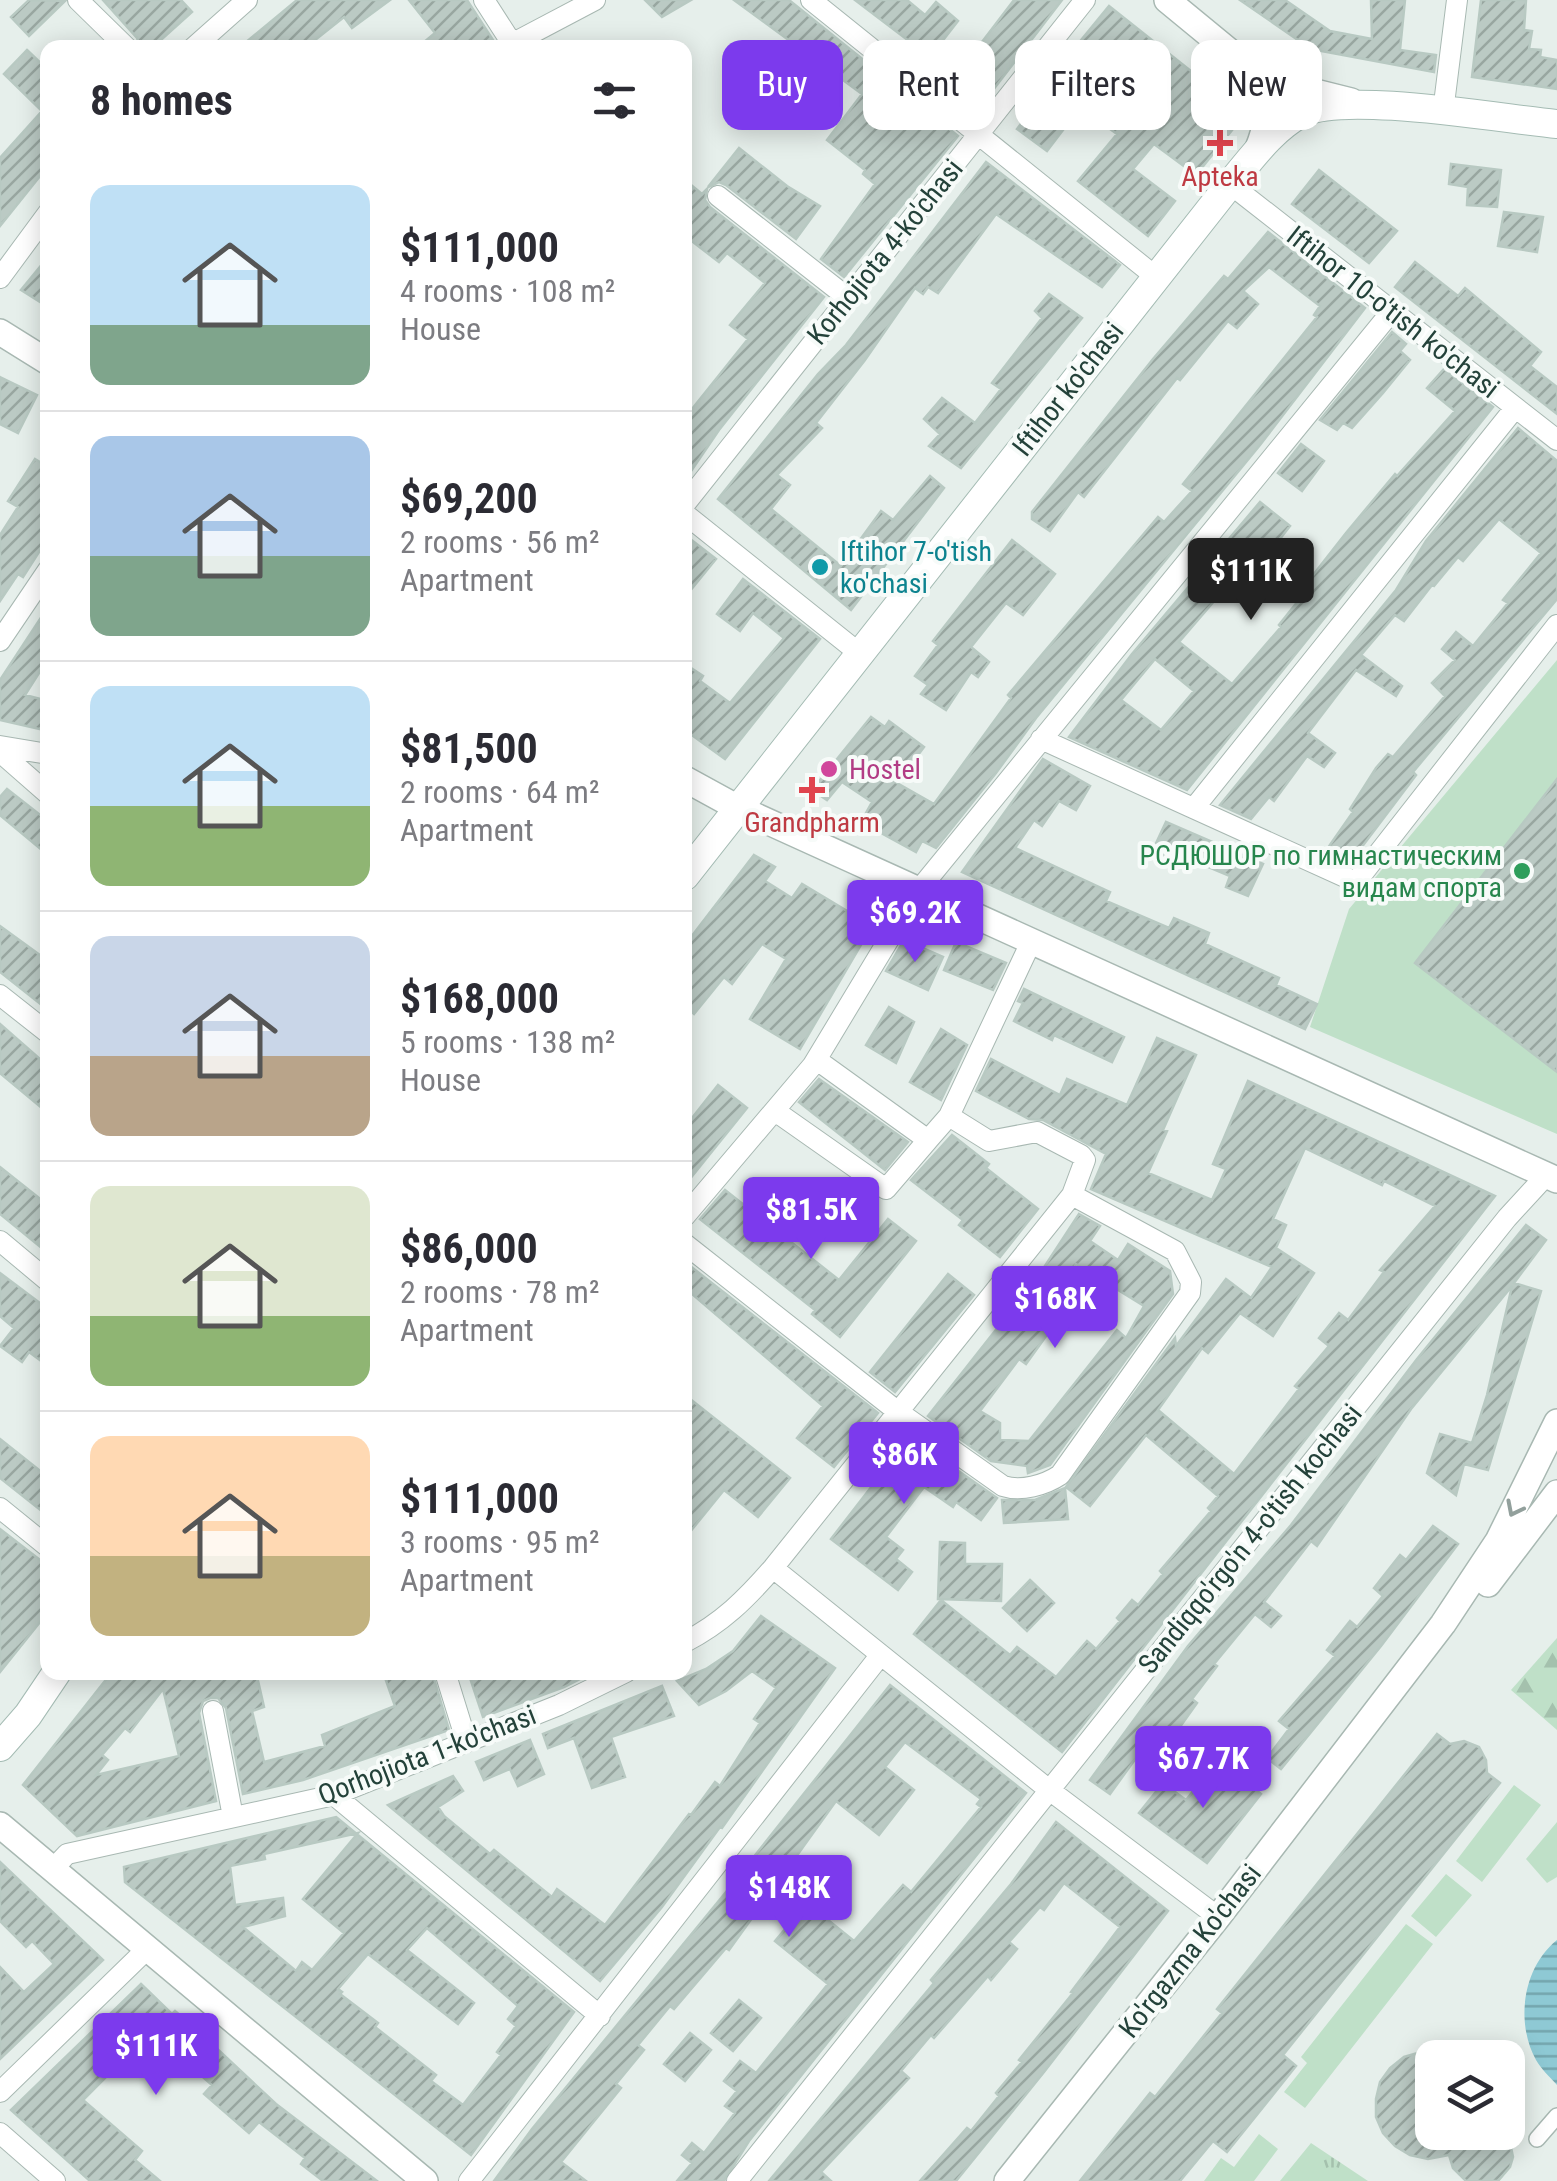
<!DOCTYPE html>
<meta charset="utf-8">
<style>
:root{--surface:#fff;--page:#f7f7f7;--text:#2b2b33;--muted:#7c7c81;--line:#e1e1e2;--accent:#7c3aed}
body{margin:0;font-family:"Roboto Condensed",sans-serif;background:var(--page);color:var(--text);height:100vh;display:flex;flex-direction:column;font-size:38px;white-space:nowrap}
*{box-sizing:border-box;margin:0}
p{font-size:32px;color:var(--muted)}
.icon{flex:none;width:55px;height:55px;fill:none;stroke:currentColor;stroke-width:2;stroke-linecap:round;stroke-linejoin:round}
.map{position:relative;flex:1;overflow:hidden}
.details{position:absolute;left:40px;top:40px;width:652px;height:1640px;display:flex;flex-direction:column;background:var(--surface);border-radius:20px;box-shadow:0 5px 25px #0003}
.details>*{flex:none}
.guide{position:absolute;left:722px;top:40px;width:682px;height:90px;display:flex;gap:20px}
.fabs{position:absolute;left:1415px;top:2040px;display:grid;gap:20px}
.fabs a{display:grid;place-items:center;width:110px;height:110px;border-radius:20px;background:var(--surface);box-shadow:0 5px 25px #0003;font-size:50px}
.price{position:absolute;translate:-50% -85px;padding:0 22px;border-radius:10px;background:var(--accent);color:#fff;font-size:32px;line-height:65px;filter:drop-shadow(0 2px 5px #0008)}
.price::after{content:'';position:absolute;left:50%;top:60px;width:30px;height:22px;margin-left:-15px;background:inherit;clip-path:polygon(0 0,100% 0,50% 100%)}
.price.selected{background:#222;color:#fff}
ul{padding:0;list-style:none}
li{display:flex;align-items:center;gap:30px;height:250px;padding:0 50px}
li+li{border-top:2px solid var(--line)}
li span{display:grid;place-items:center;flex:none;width:280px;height:200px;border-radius:20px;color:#555}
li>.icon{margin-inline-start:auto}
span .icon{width:120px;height:120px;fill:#fffc;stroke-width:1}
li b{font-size:42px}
h2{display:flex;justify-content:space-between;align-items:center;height:120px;padding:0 50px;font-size:42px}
.pill{padding:0 35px;border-radius:20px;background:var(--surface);box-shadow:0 5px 25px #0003;font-size:35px;line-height:90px}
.pill.selected{background:var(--accent);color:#fff}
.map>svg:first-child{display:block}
</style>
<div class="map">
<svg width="1557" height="2181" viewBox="0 0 1557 2181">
<defs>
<pattern id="forest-firs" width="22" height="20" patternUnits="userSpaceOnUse" patternTransform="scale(2.5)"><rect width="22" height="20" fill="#bfe0c8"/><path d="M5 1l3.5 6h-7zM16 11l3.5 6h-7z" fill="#a4c1ad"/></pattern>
<pattern id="park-tufts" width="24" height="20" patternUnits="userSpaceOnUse" patternTransform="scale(2.5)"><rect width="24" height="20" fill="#bfe0c8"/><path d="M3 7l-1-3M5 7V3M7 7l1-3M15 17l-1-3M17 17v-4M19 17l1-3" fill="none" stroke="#a4c1ad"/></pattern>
<pattern id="water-rules" width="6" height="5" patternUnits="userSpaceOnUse" patternTransform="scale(2.5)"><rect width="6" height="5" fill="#8ec9d4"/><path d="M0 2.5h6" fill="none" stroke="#74a5ad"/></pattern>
<pattern id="building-hatch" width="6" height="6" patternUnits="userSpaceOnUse" patternTransform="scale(2.5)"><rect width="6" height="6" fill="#bbcac4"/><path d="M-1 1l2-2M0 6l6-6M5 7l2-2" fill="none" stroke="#98a6a0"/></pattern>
</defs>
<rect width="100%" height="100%" fill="#e6efeb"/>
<path fill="#bfe0c8" d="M1557,660V1134L1310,1027L1349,909Z
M1514,1785L1541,1805L1482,1882L1456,1861Z
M1557,1822V1877L1547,1883L1526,1859Z
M1446,1874L1472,1895L1436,1937L1411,1916Z
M1406,1924L1433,1944L1305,2108L1284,2092L1307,2063L1301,2057Z
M1259,2134L1278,2149L1254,2181H1204L1221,2158L1234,2167Z"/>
<path fill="url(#forest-firs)" d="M1557,1638V1730L1511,1690Z"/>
<path fill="url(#park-tufts)" d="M1311,2143L1368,2181H1280Z"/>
<path fill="url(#water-rules)" d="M1557,1940V2085C1550,2077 1541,2069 1536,2060C1515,2022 1523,1967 1557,1940Z"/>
<path fill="url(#building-hatch)" stroke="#b8c9c2" stroke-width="2.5" fill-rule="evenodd" d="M29,0L65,1L29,36L11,17Z
M103,0H181L192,12L152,48H140L137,38Z
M297,0H390L352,28L344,17L305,48H239Z
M409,0H467L493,40L484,48H417L435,33Z
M645,0H691L662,17Z
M734,0H789L958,136L844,277L821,259L875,184L863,174L865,170L827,140L862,94Z
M855,0H907L925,15L936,2L958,21L930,57Z
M1014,0H1062L983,103L953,80Z
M1240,0H1285L1330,31L1372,39L1371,0H1405L1400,50L1436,55L1434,72L1311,49Z
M1481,0H1526L1524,30L1532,31L1529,49L1541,50L1540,57L1557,60V89L1472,77Z
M1109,6L1245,114L1196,175L1154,144L1133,169L1175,201L1148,236L1078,181L1117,134L1110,129L1138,92L1115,74L1085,108L1082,105L1047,151L1017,129L1054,81L1050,78Z
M27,50L48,70V166L0,226V158L42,111L4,74Z
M739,148L787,186L820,206L796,239L726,185L719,182L708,187Z
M986,162L1120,265L1102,287L996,214L938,293L928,287L923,294L915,288L865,360L816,423L822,428L777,475L790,485L771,509L841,566L881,511L893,520L930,476L944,488L851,610L718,499L818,374L846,345Z
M1451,164L1501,170L1497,207L1467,205L1468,187L1449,184Z
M1319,170L1397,231L1369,263L1292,204Z
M685,180L702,194L707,189L705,200L710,207L824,297L719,430L685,480V405L692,409L748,339L730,325L765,283L727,253L719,262L685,236Z
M1504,212L1543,217L1537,252L1498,246Z
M1268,232L1365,308L1260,445L1036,718L996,773L936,848L922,841L916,852L861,822L872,802L842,782L827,800L812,790L871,717L885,727L889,721L924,747L897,783L934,804L1011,698L1008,695L1158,517L1164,522L1192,491L1183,484L1317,317L1314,315L1320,306L1269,267L1243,291L1258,304L1237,328L1228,321L1180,380L1177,378L1084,497L1078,492L1050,531L1032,519V512L1153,359L1224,276L1228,279Z
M48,257V307L21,290Z
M1415,262L1458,296L1465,288L1541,352L1530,366L1557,387V414L1395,287Z
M1049,294L1082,318L961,468L929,446L940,434L924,419L942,398L975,423L1001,389L992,383L1042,318L1035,311Z
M1392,332L1406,344L1400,351L1410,360L1383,393L1352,428L1343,423L1337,430L1320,420Z
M1444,369L1493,407L1187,790L1069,737L1132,654L1260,502L1290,526L1269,553L1274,557L1253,582L1240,571L1179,642L1232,684L1281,627L1279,625L1306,591L1303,588L1346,533L1395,474L1397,476L1455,411L1427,388ZM1155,659L1194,691L1161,730L1121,700Z
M0,377L37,395L18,433L0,424Z
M1518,428L1557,461V599L1413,772L1416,775L1349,864L1325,852L1353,812L1350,809L1376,768L1388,754L1393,757L1445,696L1432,683L1455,660L1442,649L1456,632L1473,646L1508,603L1503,600L1541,553L1499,519L1463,561L1458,557L1434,586L1432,585L1404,621L1395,615L1361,655L1402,686L1396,696L1356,670L1308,733L1335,753L1324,767L1307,756L1274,801L1269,797L1251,819L1220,805L1396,590L1426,541Z
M1301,444L1324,461L1302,491L1278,473Z
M35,459L48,467V538L23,577L18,574L0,601V535L18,507L8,501Z
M685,535L716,559L685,597Z
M1012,540L1055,574L1023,615L1006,603L971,647L989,662L978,677L971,672L946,710L921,694L928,685L915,676L938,645L933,641Z
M743,579L820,639L725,759L685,730V664L703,676L700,681L730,703L784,638L753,613L740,631L717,614Z
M48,607V659L25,695L48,701V731L0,720V680Z
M1043,759L1090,786L1076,810L1059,801L1042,826L1034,820L1015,848L1110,892L1106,901L1169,928L1174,918L1209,933L1205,944L1279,978L1276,985L1317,1004L1305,1029L962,872Z
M1557,779V1072L1415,963Z
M7,789L48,821V855L0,815V797Z
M1166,822L1263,864L1248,896L1226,887L1230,876L1187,858L1183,866L1152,852Z
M754,855L775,867L765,881L792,898L802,884L872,926L800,1049L750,1019L786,959L762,944L732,984L724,977L694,1014L685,1006V945Z
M0,926L48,961V1010L0,972Z
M904,940L943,957L928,990L886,971Z
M956,942L1006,963L993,990L944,970Z
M1024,989L1124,1037L1112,1062L1054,1035L1052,1040L1014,1021L1023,1003L1018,1001Z
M889,1007L914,1022L896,1063L866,1045Z
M0,1024L48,1066V1113L0,1073Z
M941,1029L967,1045L941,1100L910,1082Z
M1157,1038L1196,1055L1163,1130L1167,1131L1148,1173L1212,1200L1226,1169L1213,1164L1248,1081L1495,1196L1062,1752L914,1634L941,1600L1010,1655L1017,1647L1056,1677L1087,1641L1096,1649L1120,1621L1117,1618L1132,1600L1138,1605L1163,1574L1160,1571L1211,1511L1208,1508L1218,1496L1146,1435L1090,1506L1066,1487L1175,1338L1176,1346L1226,1279L1251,1298L1272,1267L1091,1189L1106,1154L1043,1120L1029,1119L976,1091L991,1059L1060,1095L1067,1079L1127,1105ZM1305,1148L1382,1185L1384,1181L1435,1206L1380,1270L1384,1272L1348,1320L1339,1313L1319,1338L1329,1346L1295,1386L1299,1389L1234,1474L1158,1410L1202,1348L1208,1353L1240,1313L1273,1336L1314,1273L1276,1248L1286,1225L1273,1219Z
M819,1079L908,1142L885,1170L799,1102Z
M718,1085L747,1108L685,1185V1127Z
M952,1135L989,1164L986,1168L1038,1209L1000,1257L959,1225L963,1220L911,1180Z
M0,1167L48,1205V1253L0,1214Z
M725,1190L839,1280L888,1219L916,1241L840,1337L812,1314L815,1310L700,1219Z
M1079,1214L1100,1226L1090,1241L1118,1260L1128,1244L1170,1271L1173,1294L1050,1465L1028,1473L1027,1466L991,1461L928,1416L1039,1275ZM1076,1264L1144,1306L1126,1338L1117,1330L1029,1441L1000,1440V1423L980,1411L1019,1359L1026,1364L1072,1300L1059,1290Z
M1526,1225L1546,1240L1514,1283L1541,1291L1488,1470L1464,1464L1456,1495L1427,1473L1440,1434L1472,1443L1487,1395L1512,1286L1411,1409L1317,1546L1311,1541L1264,1602L1281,1616L1271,1627L1255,1614L1214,1664L1217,1666L1192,1699L1197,1703L1172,1738L1166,1734L1144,1764L1136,1758L1110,1794L1090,1780L1188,1646L1291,1525L1417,1359Z
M685,1262L878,1413L834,1467L797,1438L823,1406L685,1288Z
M0,1273L48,1309V1366L29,1352L22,1362L0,1346L14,1328L0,1316Z
M948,1274L974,1295L895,1392L870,1372Z
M685,1395L790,1478L758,1517L724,1490L685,1538Z
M910,1437L997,1498L981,1520L956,1502L953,1507L924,1487L886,1537L903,1550L896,1559L912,1572L898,1590L831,1539Z
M0,1439L48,1477V1516L0,1478Z
M1065,1488L1068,1519L1004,1523L1002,1500H1035Z
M1433,1526L1458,1544L1381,1646L1281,1769L1267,1758L1289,1729L1279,1721L1335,1656L1327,1650L1350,1621L1357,1627L1383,1596L1374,1588L1400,1555L1406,1560Z
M0,1529L48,1566V1612L0,1672Z
M940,1542L965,1543V1564H1002L1001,1601L938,1599Z
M1030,1580L1054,1603L1027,1631L1003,1608Z
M761,1616L835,1668L722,1828L720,1827L662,1907L600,1981L388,1805L453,1776L463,1791L438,1807L444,1816L490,1854L494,1850L552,1897L557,1889L605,1925L689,1814L691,1815L715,1782L720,1786L760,1723L754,1719L776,1688L752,1671L726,1691L699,1705L677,1681L706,1669L733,1651Z
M112,1672H256L264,1707L252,1711L264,1762L325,1746L322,1735L395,1706L383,1672H432L449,1730L303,1780L243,1794L226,1708L218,1698H210L203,1701L199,1713L216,1801L77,1836L23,1785ZM163,1689L179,1756L96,1775L108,1760L102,1755L125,1728L130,1732Z
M468,1672H594L564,1687L483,1717Z
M890,1685L1026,1793L749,2141L724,2181H677L692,2163L682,2155L692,2143L704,2153L735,2113L725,2106L737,2091L724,2081L740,2061L756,2073L828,1984L775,1941L807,1903L854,1941L903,1885L911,1892L981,1807L977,1804L981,1799L905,1742L885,1767L914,1790L879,1835L836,1801L729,1950L726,1948L674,2009L670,2006L638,2045L644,2050L616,2084L621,2088L561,2162L586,2181H494L532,2129L726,1892Z
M662,1686L674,1716L611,1737L625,1777L592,1788L574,1738L548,1748L543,1734Z
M1437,1734L1450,1744L1464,1741L1479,1747L1486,1760L1487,1773L1500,1783L1283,2055L1296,2066L1227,2152L1213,2141L1180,2181H1080L1150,2093L1155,2097L1222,2013L1217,2009Z
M530,1740L544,1774L518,1786L510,1769L484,1780L476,1762Z
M1218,1760L1261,1794L1207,1863L1139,1813L1163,1783L1186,1800Z
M336,1817L574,2012L471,2155L125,1882L124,1867ZM358,1833L303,1899L344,1933L312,1970L302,1962L296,1971L243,1927L285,1916L283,1898L235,1905L230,1866L265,1859L264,1854ZM427,1928L518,2006L508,2019L516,2026L497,2052L501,2055L463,2105L431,2081L436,2075L375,2027L378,2023L340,1994L342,1992L338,1989L368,1954L458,2024L474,2003L407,1950Z
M1056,1822L1168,1911L1044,2072L956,2181H920L967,2128L971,2131L999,2096L996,2093L1022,2062L1019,2060L1073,1993L1071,1992L1120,1927L1064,1883L1044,1910L1040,1907L1009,1942L1017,1949L991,1980L988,1976L934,2038L931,2035L901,2071L909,2078L821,2172L831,2181H769L934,1983L931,1980L1011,1884Z
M0,1862L103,1960L0,2059V1967L24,1992L54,1964L32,1941L26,1947L0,1921Z
M141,1984L172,2014L175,2011L195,2028L276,2104L377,2181H323L301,2164L305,2158L259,2122L249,2133L204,2094L212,2085L148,2029L117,2062L119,2064L83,2100L142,2151L135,2160L160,2181H90L11,2110Z
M739,2000L761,2018L733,2051L711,2033Z
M690,2033L711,2050L685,2081L664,2064Z
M1421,2052H1432V2132H1505L1509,2138L1513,2157L1510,2167L1498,2181H1466L1453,2168L1449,2155L1428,2159L1410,2155L1395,2146L1383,2133L1376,2117V2099L1380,2082L1390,2068L1404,2057Z"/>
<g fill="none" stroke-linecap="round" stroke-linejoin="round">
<defs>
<path id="pedestrian" d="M1537,2139L1557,2116"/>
<path id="minor" d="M78,0L127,48
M484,0L511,42
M811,0L1156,277
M193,48L247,0
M504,48L595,0
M1443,112L1457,0
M1230,184L1557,440
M718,196L848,298
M0,278L48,213
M685,504L1085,0
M685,514L859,653
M0,641L48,570
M1041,739L1356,882L1557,625
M0,746L48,754
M0,752L48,794
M1194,808L1515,408
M0,995L48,1033
M775,1111L886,1189L928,1140L817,1060
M949,1116L1031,942
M685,1216L813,1065L918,891L1392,311
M0,1241L48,1281
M685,1244L897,1411L1003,1486C1021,1492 1045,1485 1060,1475L1190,1293L1191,1282L1175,1251L1072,1195
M0,1508L48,1547
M773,1568L1048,1789L1218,1917
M685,1642C722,1623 746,1599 773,1568L1072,1195L1085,1160L1081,1155L1037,1132L989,1141L949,1116L928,1140
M445,1672L466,1740
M213,1711L233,1817
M334,1795L600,2016
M52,1870L67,1854L334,1795L559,1705L626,1672
M0,2092L146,1950
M0,2133L55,2181
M469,2181L879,1657
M737,2181L1507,1218L1541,1181"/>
<path id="tertiary" d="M1167,0L1263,79L1351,101
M1257,151C1267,126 1271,106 1263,79
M0,332L48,362
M685,779L738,808L1557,1180
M1488,1584L1557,1493
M0,1825L425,2181
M1007,2181L1218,1917L1443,1624L1498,1541L1557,1422"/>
<path id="secondary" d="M685,876L1230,184C1251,159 1272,129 1302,113C1344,91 1503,119 1557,124
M0,1747L28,1715L57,1672"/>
</defs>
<use href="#pedestrian" stroke="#a8b8b2" stroke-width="18"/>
<use href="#minor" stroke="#a8b8b2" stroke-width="22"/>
<use href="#tertiary" stroke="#a8b8b2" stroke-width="28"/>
<use href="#secondary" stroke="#a4bbb3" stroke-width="30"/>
<use href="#pedestrian" stroke="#fff" stroke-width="15"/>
<use href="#minor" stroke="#fff" stroke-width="20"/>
<use href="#tertiary" stroke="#fff" stroke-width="25"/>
<use href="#secondary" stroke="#fff" stroke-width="28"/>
</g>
<defs><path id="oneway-chevron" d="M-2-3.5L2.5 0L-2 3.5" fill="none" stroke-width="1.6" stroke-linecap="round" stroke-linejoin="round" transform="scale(2.5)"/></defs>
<use stroke="#92a09c" href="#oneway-chevron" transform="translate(1514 1509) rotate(117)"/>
<g fill="#e0444e" stroke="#f7fbf9" stroke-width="4">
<path d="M1215 128h10v10h10v10h-10v10h-10v-10h-10v-10h10z"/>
<path d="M807 775h10v10h10v10h-10v10h-10v-10h-10v-10h10z"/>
</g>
<circle fill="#0f9aa8" stroke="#f7fbf9" stroke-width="4" cx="820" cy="567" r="10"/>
<circle fill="#d1479c" stroke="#f7fbf9" stroke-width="4" cx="829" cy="769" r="10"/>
<circle fill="#2e9e5b" stroke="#f7fbf9" stroke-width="4" cx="1522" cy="871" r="10"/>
<g text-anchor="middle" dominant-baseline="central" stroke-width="8" stroke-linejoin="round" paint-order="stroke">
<g font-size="28" fill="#be3a42" stroke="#f7fbf9">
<text x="1220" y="176">Apteka</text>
<text x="812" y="822">Grandpharm</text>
</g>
<g font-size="28" fill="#24423a" stroke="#f7fbf9">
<text transform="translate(885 252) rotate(-51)">Korhojiota 4-ko'chasi</text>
<text transform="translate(1393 312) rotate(38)">Iftihor 10-o'tish ko'chasi</text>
<text transform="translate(1068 389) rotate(-52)">Iftihor ko'chasi</text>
<text transform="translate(1250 1539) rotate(-51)">Sandiqqo'rgo'n 4-o'tish kochasi</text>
<text transform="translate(427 1755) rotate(-21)">Qorhojiota 1-ko'chasi</text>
<text transform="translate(1190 1951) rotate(-52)">Ko'rgazma Ko'chasi</text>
</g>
<g font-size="28" fill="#0d838f" stroke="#f7fbf9" text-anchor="start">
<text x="840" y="551">Iftihor 7-o'tish<tspan x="840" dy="32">ko'chasi</tspan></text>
</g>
<g font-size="28" fill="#b23c85" stroke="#f7fbf9" text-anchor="start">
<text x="849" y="769">Hostel</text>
</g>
<g font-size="28" fill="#27864d" stroke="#f7fbf9" text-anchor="end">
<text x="1502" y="855">РСДЮШОР по гимнастическим<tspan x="1502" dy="32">видам спорта</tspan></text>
</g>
</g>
</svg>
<div class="fabs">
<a><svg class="icon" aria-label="layers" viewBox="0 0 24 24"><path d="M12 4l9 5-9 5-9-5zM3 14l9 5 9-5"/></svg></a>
</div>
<b class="price selected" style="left:1251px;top:623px">$111K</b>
<b class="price" style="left:915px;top:965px">$69.2K</b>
<b class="price" style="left:811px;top:1262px">$81.5K</b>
<b class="price" style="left:1055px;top:1351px">$168K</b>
<b class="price" style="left:904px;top:1507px">$86K</b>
<b class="price" style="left:1203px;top:1811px">$67.7K</b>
<b class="price" style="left:789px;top:1940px">$148K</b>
<b class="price" style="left:156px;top:2098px">$111K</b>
<div class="guide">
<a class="pill selected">Buy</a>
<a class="pill">Rent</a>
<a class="pill">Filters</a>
<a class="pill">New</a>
</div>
<section class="details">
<h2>8 homes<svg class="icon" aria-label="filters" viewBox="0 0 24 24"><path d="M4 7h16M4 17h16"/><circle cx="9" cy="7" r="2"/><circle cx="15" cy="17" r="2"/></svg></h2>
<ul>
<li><span style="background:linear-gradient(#bfe0f5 70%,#7fa58c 0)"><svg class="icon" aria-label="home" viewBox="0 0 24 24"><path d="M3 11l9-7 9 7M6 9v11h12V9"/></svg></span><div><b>$111,000</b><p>4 rooms · 108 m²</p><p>House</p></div></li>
<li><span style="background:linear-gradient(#a9c7e8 60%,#7fa58c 0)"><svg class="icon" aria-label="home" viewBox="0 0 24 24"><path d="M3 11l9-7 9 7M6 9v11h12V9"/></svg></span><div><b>$69,200</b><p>2 rooms · 56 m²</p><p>Apartment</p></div></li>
<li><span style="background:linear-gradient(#bfe0f5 60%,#8fb573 0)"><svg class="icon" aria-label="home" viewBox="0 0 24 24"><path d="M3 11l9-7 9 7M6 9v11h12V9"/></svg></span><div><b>$81,500</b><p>2 rooms · 64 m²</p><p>Apartment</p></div></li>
<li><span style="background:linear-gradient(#c9d6e8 60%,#b9a48a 0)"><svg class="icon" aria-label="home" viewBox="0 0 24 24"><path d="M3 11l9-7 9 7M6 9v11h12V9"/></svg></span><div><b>$168,000</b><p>5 rooms · 138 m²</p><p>House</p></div></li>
<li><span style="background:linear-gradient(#dfe7d0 65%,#8fb573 0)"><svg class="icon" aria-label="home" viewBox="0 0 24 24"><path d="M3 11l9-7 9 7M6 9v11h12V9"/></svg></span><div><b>$86,000</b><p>2 rooms · 78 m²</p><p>Apartment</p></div></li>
<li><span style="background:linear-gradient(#ffd9b3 60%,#c2b280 0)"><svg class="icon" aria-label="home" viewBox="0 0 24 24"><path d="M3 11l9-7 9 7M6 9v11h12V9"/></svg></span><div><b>$111,000</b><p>3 rooms · 95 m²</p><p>Apartment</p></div></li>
</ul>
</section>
</div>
